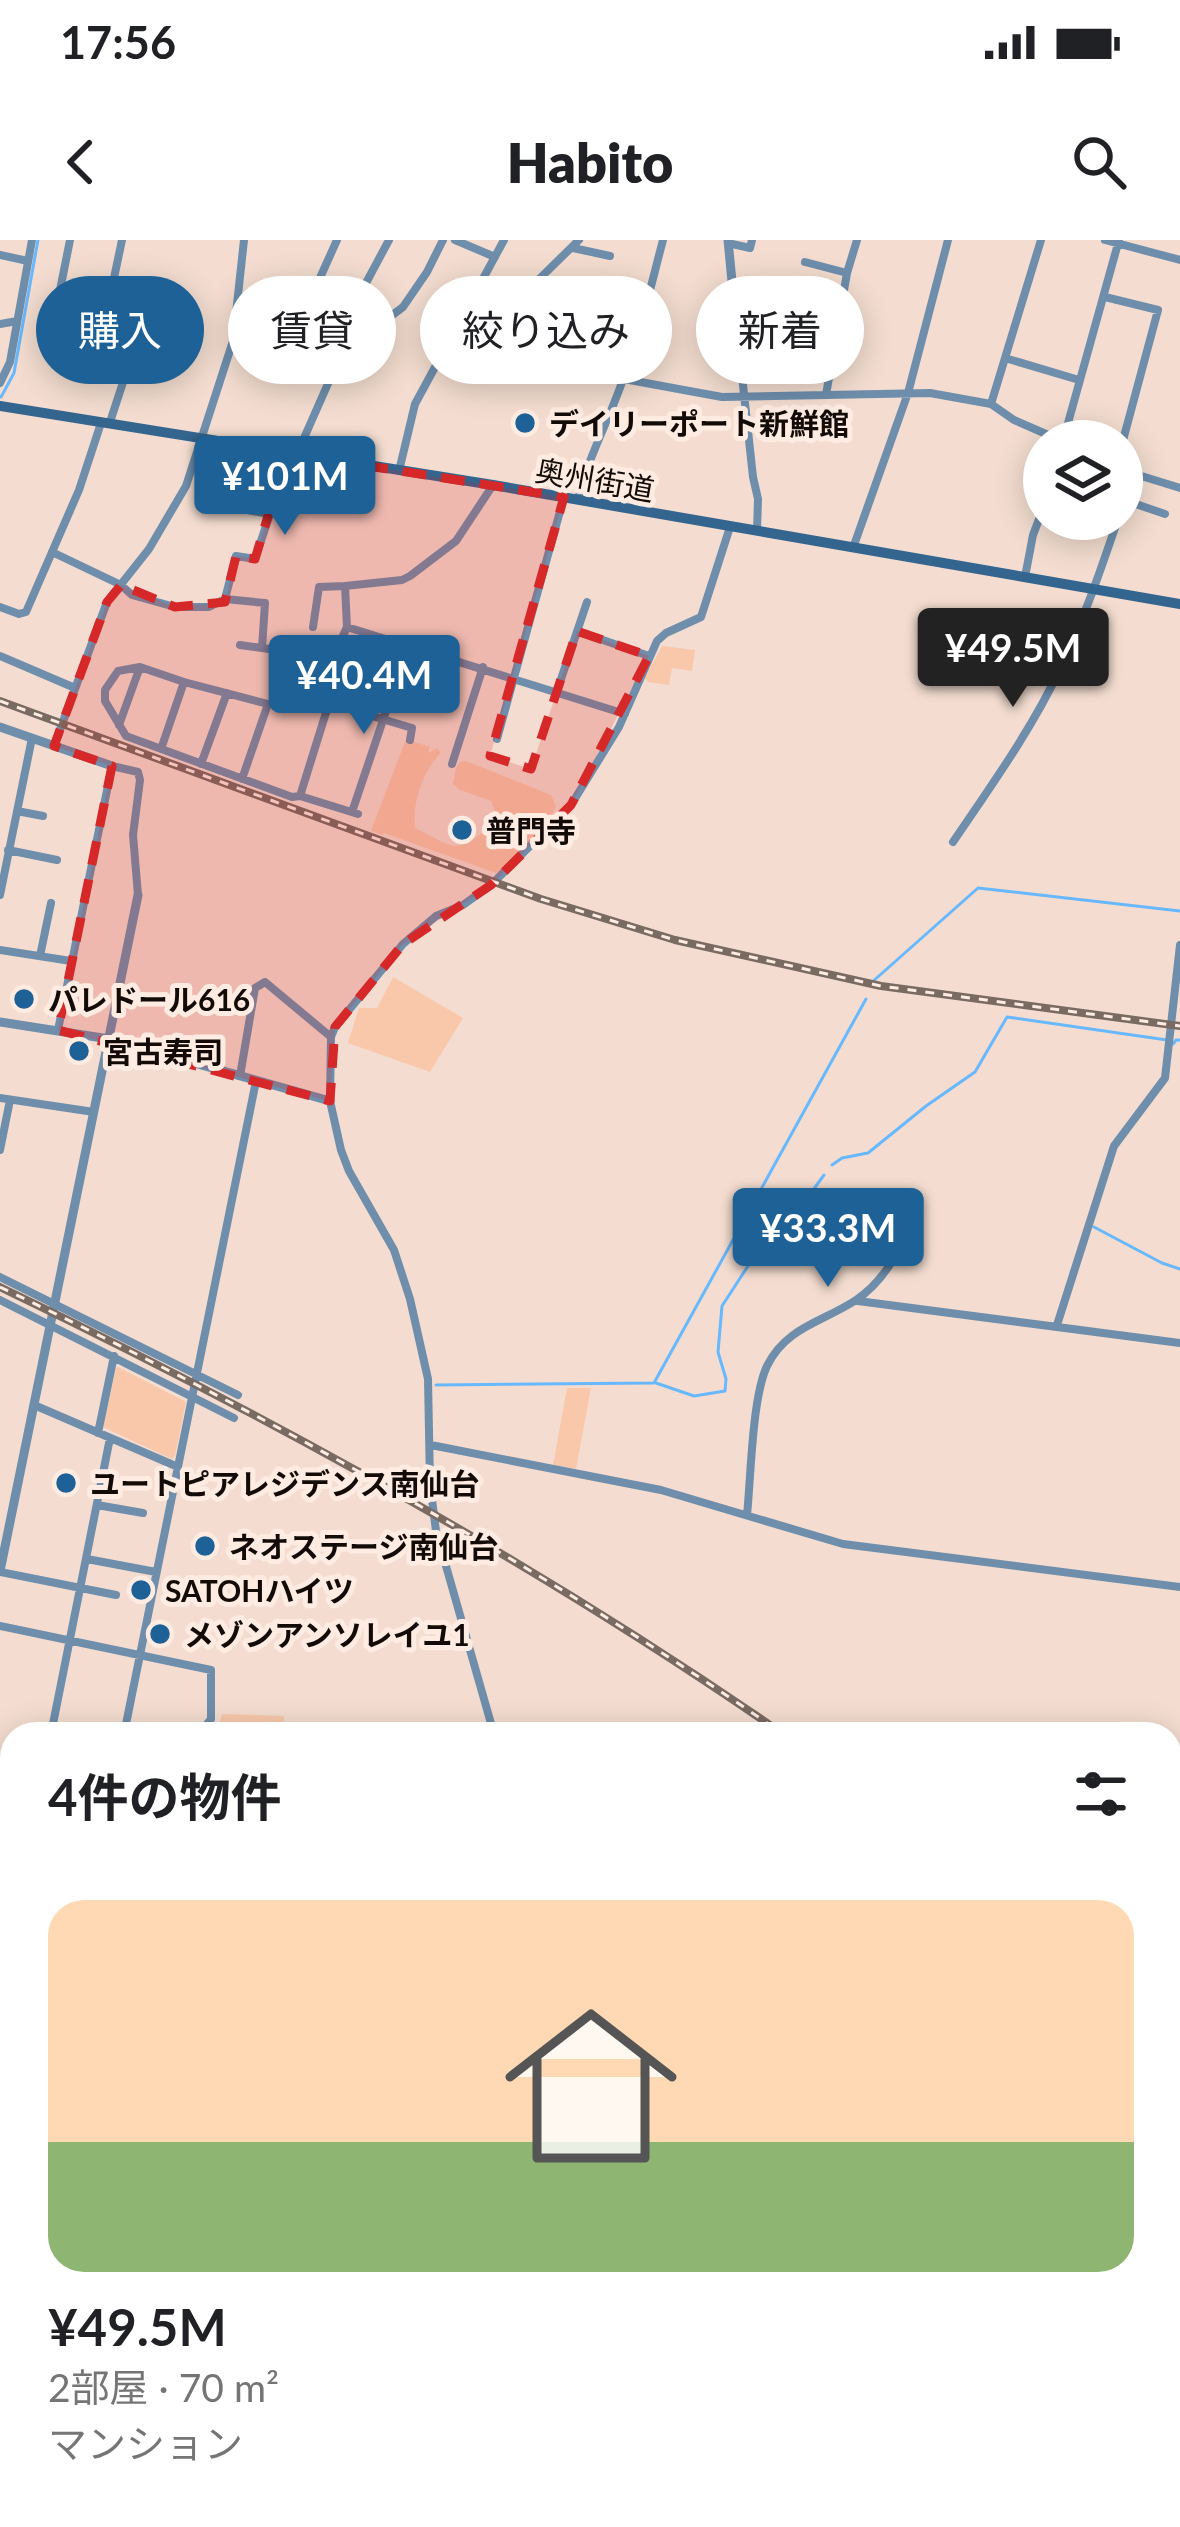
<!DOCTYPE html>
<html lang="ja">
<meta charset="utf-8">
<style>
:root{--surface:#fff;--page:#f6f6f6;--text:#202124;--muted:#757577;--accent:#1d6196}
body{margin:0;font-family:Lato,"Noto Sans JP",sans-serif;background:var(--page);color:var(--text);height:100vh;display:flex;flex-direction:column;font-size:45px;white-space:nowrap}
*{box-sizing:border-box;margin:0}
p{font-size:39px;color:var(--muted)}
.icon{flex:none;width:66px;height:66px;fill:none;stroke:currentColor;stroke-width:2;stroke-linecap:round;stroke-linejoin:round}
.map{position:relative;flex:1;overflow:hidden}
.sheet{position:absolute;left:0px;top:1482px;width:1182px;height:807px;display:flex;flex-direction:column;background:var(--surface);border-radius:36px 36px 0 0;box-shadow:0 6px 30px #0003}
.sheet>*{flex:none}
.hud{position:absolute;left:36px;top:36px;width:1110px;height:108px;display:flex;gap:24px}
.buttons{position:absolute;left:1023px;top:180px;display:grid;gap:24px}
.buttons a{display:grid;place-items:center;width:120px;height:120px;border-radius:50%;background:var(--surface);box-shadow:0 6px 30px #0003;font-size:60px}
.price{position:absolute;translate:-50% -102px;padding:0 27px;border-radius:12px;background:var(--accent);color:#fff;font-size:39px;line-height:78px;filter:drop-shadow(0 3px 6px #0008)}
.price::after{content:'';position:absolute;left:50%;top:72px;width:36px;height:27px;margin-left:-18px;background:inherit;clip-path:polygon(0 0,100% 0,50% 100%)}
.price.active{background:#222;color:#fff}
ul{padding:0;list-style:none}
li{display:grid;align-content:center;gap:24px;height:636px;padding:0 48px}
li span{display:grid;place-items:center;height:372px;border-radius:36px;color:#555}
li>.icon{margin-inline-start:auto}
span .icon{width:216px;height:216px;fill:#fffc;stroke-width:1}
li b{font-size:51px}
h2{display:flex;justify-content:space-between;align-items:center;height:144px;padding:0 48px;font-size:51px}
.tag{padding:0 42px;border-radius:54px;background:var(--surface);box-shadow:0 6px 30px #0003;font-size:42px;line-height:108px}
.tag.active{background:var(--accent);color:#fff}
.status{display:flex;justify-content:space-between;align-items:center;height:84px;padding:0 60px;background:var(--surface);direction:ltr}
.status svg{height:33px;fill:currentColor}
header{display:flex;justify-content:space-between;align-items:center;height:156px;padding:0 48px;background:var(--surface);font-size:54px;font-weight:800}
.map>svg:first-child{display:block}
</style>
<div class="status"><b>17:56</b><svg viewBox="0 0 49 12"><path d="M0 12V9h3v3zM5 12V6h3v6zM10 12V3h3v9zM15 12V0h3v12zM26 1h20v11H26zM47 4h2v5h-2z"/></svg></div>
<header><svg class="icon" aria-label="back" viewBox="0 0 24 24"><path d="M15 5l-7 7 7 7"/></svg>Habito<svg class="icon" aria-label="search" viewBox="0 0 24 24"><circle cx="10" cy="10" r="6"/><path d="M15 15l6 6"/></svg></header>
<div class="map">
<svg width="1180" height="2287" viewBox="0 0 1180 2287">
<rect width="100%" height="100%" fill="#f4ddd0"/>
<path fill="#f9c8ab" d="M662,406L695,410L692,431L672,428L669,445L648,442L645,438Z
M406,499L430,507L428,513L437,508L441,513C423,530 412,563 415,588C460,610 451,614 493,586L495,571L491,561L460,550L453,544L456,528L460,522L466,521L551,555L556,566L551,577L503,630L496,633L384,593L382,595L371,591Z
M393,737L463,778L430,832L348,803L359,768H377Z
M118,1127L186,1162L175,1216L172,1219L103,1187L116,1128Z
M567,1148H591L576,1229L553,1225Z
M222,1474L284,1476L282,1494H212L220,1482Z"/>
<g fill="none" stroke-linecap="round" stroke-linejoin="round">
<path stroke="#68b8fe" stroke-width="3" d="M1,157L14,133L38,0
M871,743L978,648L1180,671
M1173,804L1176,800H1180
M832,925L842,918L868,913L926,866L975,832L1007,777L1167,800
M1094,987L1162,1023L1180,1029
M656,1143L694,1156L725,1151L726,1139L718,1112L722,1066L759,1009L797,972L824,935
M436,1145L654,1143L866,759
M930,2287L943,2277"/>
<path stroke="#6e8eac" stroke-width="8" d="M70,0L53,85L102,95L122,0
M337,0L306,69L343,86L389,0
M455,0L495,17
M1041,0L991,164L1014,180L1062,201
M1105,0L1180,20
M728,3L750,8L752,0
M573,8L610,16
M0,15L28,21
M805,22L847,33
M529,49L579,0
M1105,57L1158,70L1122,204
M734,62L753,237L758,259L757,291
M0,84L17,81
M1005,118L1079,140
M624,139L722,157L930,153L991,164
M0,143L10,122L32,0
M826,155L847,33L857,0
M110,182L150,60L111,53
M1063,201L1119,0
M297,214L330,139L354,104L403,67L427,32L443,0
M1122,230L1180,248
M399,231L415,164L504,0
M578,260C587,220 607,184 621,145C639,98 650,49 663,0
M1124,260L1165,274
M220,265L269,274
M1122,266L1133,234
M853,308L908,153L948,0
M52,312L121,345L132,355L175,367H209L225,359L265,363L262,408L333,418L347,387L345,346L402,340L410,336L456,301L493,245
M1025,337L1033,295L1044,266
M225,359L236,316L255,319L283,235L287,213
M0,367L19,374L26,372L79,250L101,183
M313,387L319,347L345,346
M347,387L625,474
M577,391L649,416
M240,405L262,408
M0,416L75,448
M333,418L322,444L329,463L300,556L358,574
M557,451L587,362
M329,463L412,488L410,500
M119,485L140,427
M497,499L564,257
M54,506L107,362L149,309L186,246L233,101L244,0
M161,509L184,442
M201,524L227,453
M452,524L483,427
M242,539L268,464L184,442L140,427L118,431L105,450V461L126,496L292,557L300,556
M17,571L43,576
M352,572L408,406
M953,602C991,546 1032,489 1061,427C1084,379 1101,329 1118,279
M8,610L57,620
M0,655L32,498
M0,710L71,721
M40,716L51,663
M58,790L112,526L138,532L140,540L133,595L138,655
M240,836L255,748L265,742L331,797
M0,858L94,872
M0,910L10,860
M0,1037L238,1155
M0,1060L234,1178
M858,1061L1180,1103
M1057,1085L1114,906L1165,838L1180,705
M34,1165L178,1227
M98,1193L114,1116
M431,1205L661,1250L843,1304L1180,1347
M97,1265L143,1273
M747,1275C751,1236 752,1158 767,1126C786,1087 823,1082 856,1060C886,1040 900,1008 916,977
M87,1319L156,1332
M0,1332L116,1355
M0,1386L211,1430V1479L199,1494
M51,1494L110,1198
M124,1494L256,841
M494,1494L436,1291L430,1244L428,1139L410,1059L394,1010L349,931L341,910L330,861L331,797L335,787L403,704L436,676L463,665L491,645L571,565L619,487L657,401L666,393L701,377L730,287
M1170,1521L1180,1525
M1170,1578L1180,1585
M0,1587L12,1589
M0,1781L12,1784
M11,1830L12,1823
M1170,1841L1180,1842
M1170,1922L1180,1923
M1170,2110L1180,2093
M0,2111L12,2052
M1170,2164L1180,2171
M0,2185L12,2188
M457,2277L507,2287
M270,2287L272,2277
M577,2287L579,2277
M1044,2287L1050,2277"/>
<path stroke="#6e8eac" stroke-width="9" d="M728,0L734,62
M0,487L112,526
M0,782L109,799L330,861
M0,1331L138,655"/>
<path stroke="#33658f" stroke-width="10" d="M0,166L493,245L1180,364
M1170,1660L1180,1662
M1170,1673L1180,1674
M1170,1686V1701
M0,1699L12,1702
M805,2287L808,2277"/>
<defs>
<path id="rail" d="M0,461L541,659L675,700L881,746L1180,786
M0,1047C271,1177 535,1322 783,1494
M1170,1781L1180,1789"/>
</defs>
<use href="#rail" stroke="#796a62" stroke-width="8"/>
<use href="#rail" stroke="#feebe1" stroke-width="3" stroke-dasharray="9" stroke-linecap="butt"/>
</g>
<path fill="#d62828" fill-opacity="0.2" stroke="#d62828" stroke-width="9" stroke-dasharray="24 15" stroke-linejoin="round" d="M287,213L564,257L490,516L531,529L577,391L649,416L571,565L491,645L403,704L335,787L330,861L58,790L112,526L54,506L107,362L121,345L175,367L225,362L236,316L255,319Z"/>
<g fill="#1d6196" stroke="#feebe1" stroke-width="4.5">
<circle cx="525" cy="183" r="12"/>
<circle cx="462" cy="590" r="12"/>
<circle cx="24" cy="759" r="12"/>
<circle cx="79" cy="811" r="12"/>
<circle cx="66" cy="1243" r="12"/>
<circle cx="205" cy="1306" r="12"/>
<circle cx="141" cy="1350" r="12"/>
<circle cx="160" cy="1394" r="12"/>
</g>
<g text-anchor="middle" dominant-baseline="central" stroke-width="10" stroke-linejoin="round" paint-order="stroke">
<g font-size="30" font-weight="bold" fill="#130b07" stroke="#feebe1" text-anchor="start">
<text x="549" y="183">デイリーポート新鮮館</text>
<text x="486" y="590">普門寺</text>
<text x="48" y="759">パレドール616</text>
<text x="103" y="811">宮古寿司</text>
<text x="90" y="1243">ユートピアレジデンス南仙台</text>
<text x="229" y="1306">ネオステージ南仙台</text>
<text x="165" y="1350">SATOHハイツ</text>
<text x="184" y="1394">メゾンアンソレイユ1</text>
</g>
<g font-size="30" fill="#130b07" stroke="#feebe1">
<text transform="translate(595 239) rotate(10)">奥州街道</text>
</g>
</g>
</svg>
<div class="buttons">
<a><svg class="icon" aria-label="layers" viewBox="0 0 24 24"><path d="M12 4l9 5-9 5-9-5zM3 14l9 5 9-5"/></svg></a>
</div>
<b class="price" style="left:285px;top:298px">¥101M</b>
<b class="price active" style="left:1013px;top:470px">¥49.5M</b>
<b class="price" style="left:364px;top:497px">¥40.4M</b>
<b class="price" style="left:828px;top:1050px">¥33.3M</b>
<div class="hud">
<a class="tag active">購入</a>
<a class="tag">賃貸</a>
<a class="tag">絞り込み</a>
<a class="tag">新着</a>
</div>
<section class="sheet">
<h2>4件の物件<svg class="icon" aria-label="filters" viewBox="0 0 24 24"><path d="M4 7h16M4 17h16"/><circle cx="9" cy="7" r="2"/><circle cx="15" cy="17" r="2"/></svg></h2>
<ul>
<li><span style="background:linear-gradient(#ffd9b3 65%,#8fb573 0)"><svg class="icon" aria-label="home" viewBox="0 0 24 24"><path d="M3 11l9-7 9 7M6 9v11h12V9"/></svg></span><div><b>¥49.5M</b><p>2部屋 · 70 m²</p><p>マンション</p></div></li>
</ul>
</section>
</div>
